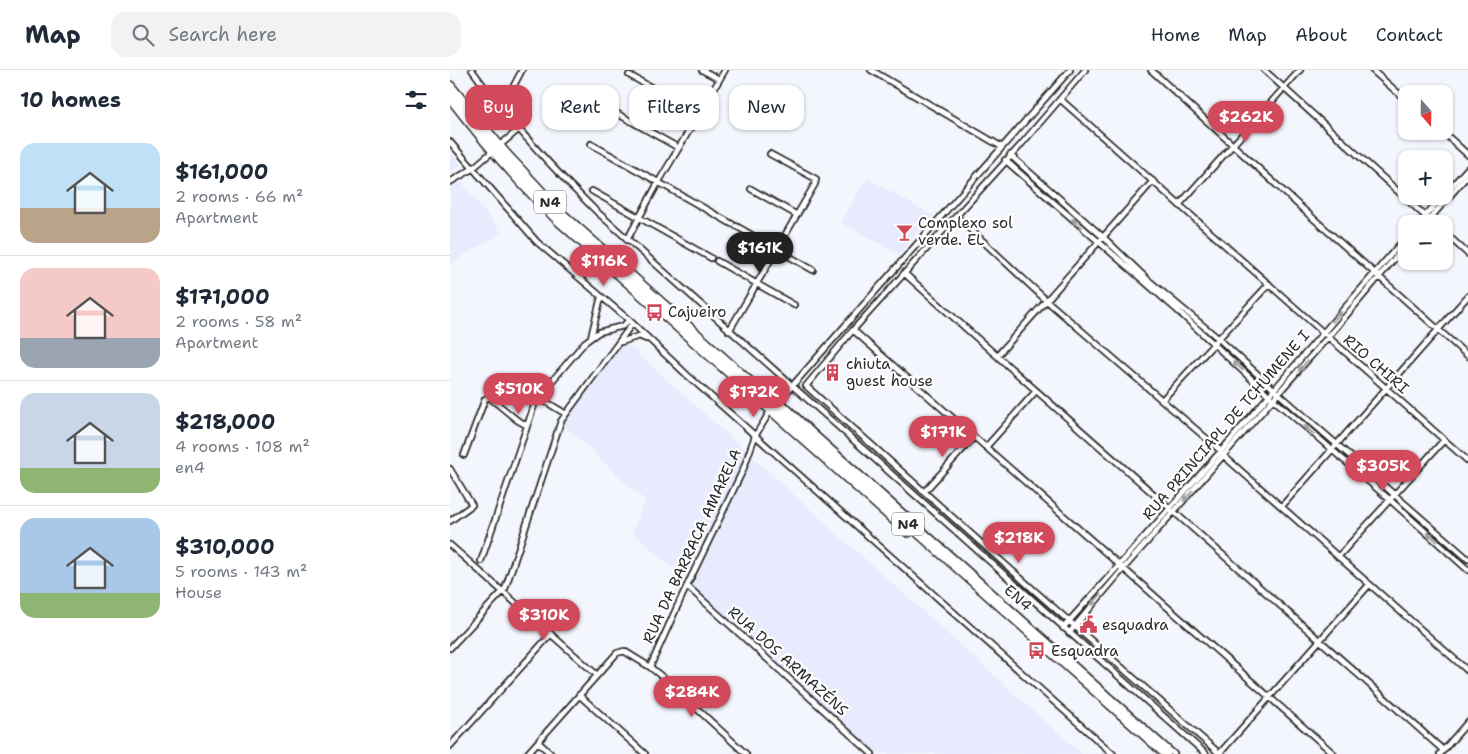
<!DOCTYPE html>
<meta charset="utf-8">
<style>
:root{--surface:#fff;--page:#f2f2f3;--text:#1f2937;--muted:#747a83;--line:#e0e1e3;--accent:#d1495b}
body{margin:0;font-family:"Shantell Sans",sans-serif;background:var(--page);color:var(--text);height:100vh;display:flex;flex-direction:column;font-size:19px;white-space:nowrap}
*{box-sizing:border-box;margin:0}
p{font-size:16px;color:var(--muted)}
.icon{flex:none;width:28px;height:28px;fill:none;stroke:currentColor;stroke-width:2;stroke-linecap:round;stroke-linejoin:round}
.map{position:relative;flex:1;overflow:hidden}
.drawer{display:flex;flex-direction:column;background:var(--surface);width:450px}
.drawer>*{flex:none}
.hud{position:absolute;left:15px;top:15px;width:475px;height:45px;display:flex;gap:10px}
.needle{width:32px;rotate:160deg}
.tools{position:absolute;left:948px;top:15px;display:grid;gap:10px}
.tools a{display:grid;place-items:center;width:55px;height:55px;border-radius:10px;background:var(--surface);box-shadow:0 1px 4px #0004;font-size:25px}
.price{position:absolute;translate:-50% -42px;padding:0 11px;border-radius:18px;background:var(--accent);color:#fff;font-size:16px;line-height:32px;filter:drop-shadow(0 1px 2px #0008)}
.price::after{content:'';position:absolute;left:50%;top:30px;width:15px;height:11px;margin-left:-8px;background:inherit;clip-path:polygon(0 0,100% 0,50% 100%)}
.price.active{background:#222;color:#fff}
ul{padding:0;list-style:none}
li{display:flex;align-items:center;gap:15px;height:125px;padding:0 20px}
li+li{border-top:1px solid var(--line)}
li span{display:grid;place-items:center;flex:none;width:140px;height:100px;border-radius:15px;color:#555}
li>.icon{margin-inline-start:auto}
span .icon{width:60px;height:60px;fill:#fffc;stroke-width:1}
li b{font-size:21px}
h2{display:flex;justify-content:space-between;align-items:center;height:60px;padding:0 20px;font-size:21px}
.tag{padding:0 18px;border-radius:15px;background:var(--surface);box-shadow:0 1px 4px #0004;font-size:18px;line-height:45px}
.tag.active{background:var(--accent);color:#fff}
header{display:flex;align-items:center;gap:30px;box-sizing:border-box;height:70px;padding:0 25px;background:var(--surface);border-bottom:1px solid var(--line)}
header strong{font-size:24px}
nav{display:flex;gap:28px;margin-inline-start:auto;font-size:18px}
.search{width:350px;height:45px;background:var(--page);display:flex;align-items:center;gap:12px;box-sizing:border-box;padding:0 18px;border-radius:15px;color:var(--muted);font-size:19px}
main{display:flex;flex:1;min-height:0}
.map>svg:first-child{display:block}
</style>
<header>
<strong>Map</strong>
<div class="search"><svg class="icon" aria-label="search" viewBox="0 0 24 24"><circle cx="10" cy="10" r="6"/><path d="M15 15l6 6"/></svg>Search here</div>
<nav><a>Home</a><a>Map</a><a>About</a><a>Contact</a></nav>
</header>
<main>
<section class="drawer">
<h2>10 homes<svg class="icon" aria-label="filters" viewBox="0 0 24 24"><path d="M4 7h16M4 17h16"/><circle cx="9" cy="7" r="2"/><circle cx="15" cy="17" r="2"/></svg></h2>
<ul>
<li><span style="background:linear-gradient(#bfe0f5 65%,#b9a48a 0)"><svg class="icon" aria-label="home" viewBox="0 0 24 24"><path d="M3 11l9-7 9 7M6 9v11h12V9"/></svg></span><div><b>$161,000</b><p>2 rooms · 66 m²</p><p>Apartment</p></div></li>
<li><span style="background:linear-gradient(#f6c9c9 70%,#9aa5b1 0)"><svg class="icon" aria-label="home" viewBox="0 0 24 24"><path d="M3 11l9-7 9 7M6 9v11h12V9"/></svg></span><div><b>$171,000</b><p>2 rooms · 58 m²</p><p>Apartment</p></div></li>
<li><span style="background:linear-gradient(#c9d6e8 75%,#8fb573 0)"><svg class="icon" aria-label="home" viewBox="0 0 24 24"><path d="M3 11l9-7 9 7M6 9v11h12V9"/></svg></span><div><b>$218,000</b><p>4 rooms · 108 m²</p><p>en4</p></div></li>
<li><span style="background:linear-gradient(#a9c7e8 75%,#8fb573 0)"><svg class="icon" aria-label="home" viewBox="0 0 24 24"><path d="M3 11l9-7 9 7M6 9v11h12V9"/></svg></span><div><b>$310,000</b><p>5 rooms · 143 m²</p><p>House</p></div></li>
</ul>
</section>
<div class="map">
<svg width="1018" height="684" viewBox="0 0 1018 684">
<rect width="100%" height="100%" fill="#f4f6fe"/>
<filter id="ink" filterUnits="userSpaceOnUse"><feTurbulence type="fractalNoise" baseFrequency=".02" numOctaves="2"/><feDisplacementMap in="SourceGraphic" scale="10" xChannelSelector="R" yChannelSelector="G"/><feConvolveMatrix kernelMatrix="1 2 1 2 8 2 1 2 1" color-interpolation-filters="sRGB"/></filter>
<g filter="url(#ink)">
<path fill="#e7ebfd" d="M0,83L11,96L0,102Z
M417,108L483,146L449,184L390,152Z
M11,111L52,163L0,194V117Z
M174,271L457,527L632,684H428L369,631L182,462L195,431L112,353Z"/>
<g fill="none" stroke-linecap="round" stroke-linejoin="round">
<defs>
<path id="street" d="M22,0C59,51 101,97 146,141L756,684
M252,0L269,9
M421,0L552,77
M635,0L569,77L403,260L356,316L586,522L770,684
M701,0L855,141L1018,286
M814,0L984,154
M922,0L956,30
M179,5L249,44
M610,29L1018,391
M47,34L62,19L72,0
M168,44L229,78
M992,61L1018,85
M0,72L87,172L179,250L237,305L663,684
M141,74L282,154
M49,76L68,60
M560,85L653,167L697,209L769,269L828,323L1018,489
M555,90L727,240L823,329L939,429L1018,500
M0,112L22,99L43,81
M301,119L347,145
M142,121L261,188
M994,125L1018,98
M729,135L850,0
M506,146L597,231L771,381L775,387L1018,601
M968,154L993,126
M975,154L1018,105
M286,156L363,200
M994,162L1018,184
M177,170L208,113L275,0
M267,191L344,235
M454,203C633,364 815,520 993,680
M403,260L884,684
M279,261L365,114L366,109L320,84
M141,267L151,227
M171,272L189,266L196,269
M547,286L703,111
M88,327L116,344
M713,329L819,214
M330,330L365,364L724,684
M536,377L586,321
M14,385L35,329L39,327L67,350L76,355
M0,399L22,435L0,451
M475,421L524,367
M832,436L1018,226
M0,475L147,605
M888,487L994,370
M31,491L86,330L135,272L149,262L173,256L179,250
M237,516L422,684
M613,558L771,381L956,167
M619,563L674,498L877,268L956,175
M0,578L55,519L111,351L182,254
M200,597L232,526L293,400L305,366L321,340L620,0
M129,625L195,684
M88,672L101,684
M0,676L101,564
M770,683L919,515
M77,684L167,583L174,581L200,597L216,610L296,684
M990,684L1018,652"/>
<path id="highway" d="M0,16L55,83L113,145L716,684
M0,27C33,70 69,112 108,150L458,462"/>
</defs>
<use href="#street" stroke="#2b2b2b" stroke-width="8"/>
<use href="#highway" stroke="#2b2b2b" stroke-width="12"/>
<use href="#street" stroke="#fff" stroke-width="4.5"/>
<use href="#highway" stroke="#fff" stroke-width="9"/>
</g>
<defs><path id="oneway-solid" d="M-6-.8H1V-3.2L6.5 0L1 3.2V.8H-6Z" transform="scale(1.25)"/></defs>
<g fill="#a0a0a0">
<use href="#oneway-solid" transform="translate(627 153) rotate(-139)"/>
<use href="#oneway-solid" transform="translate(887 247) rotate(-49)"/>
<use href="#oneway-solid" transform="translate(788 296) rotate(-138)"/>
<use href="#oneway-solid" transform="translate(853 296) rotate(131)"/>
<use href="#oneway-solid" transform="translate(859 360) rotate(-139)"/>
<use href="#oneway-solid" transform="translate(738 426) rotate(131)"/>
<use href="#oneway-solid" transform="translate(982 467) rotate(-138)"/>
<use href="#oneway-solid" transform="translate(646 530) rotate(130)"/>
</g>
</g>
<defs>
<symbol id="bar-bare" viewBox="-9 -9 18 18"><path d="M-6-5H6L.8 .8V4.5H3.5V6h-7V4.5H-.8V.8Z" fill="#d1495b" stroke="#fff" stroke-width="2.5" paint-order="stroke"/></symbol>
<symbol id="bus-bare" viewBox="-9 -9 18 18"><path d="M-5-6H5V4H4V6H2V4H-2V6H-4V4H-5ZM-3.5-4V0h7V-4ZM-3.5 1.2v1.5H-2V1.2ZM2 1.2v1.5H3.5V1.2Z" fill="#d1495b" stroke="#fff" stroke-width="2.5" paint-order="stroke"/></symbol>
<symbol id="building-bare" viewBox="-9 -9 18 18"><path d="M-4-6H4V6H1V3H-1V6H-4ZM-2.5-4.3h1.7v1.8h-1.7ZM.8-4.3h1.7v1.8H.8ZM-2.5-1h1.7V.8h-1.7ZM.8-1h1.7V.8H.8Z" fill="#d1495b" stroke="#fff" stroke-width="2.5" paint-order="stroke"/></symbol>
<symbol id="civic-bare" viewBox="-9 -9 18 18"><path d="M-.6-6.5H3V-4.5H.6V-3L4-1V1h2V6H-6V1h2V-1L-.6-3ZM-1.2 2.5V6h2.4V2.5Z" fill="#d1495b" stroke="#fff" stroke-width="2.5" paint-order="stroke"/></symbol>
</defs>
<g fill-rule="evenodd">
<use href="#bar-bare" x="442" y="150" width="25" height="25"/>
<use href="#bus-bare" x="192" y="230" width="25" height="25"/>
<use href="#building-bare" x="370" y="290" width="25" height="25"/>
<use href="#civic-bare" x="626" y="542" width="25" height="25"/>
<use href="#bus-bare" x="574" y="568" width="25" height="25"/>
</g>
<g text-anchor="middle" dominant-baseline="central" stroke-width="4.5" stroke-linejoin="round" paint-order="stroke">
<g fill="#fff" stroke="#6b6b6b" stroke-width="1">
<rect x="84" y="120.5" width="32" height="23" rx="4"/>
<rect x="442" y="442.5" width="32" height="23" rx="4"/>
</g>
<g font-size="14" font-weight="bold" fill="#2b2b2b">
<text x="100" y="132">N4</text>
<text x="458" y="454">N4</text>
</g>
<g font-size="15" fill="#2b2b2b" stroke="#fff" text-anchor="start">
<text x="468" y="153">Complexo sol<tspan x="468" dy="17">verde. EL</tspan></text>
<text x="218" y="242">Cajueiro</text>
<text x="396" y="294">chiuta<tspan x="396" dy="17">guest house</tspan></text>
<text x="652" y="555">esquadra</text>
<text x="601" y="581">Esquadra</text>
</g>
<g font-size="15" fill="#2b2b2b" stroke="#fff">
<text transform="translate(926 294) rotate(41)">RIO CHIRI</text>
<text transform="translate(776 355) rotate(-49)">RUA PRINCIAPL DE TCHUMENE I</text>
<text transform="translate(242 476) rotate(-65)">RUA DA BARRACA AMARELA</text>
<text transform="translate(568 528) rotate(42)">EN4</text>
<text transform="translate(338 591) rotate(42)">RUA DOS ARMAZÉNS</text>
</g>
</g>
</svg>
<div class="tools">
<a><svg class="needle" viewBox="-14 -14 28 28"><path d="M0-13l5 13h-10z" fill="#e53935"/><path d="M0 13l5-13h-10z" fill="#747a83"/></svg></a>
<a>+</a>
<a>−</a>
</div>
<b class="price" style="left:796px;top:73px">$262K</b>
<b class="price active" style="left:310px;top:204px">$161K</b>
<b class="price" style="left:154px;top:217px">$116K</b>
<b class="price" style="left:69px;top:345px">$510K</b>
<b class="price" style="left:304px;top:348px">$172K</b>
<b class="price" style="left:493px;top:388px">$171K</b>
<b class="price" style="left:933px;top:422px">$305K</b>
<b class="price" style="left:569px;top:494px">$218K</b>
<b class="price" style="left:94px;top:571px">$310K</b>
<b class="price" style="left:242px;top:648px">$284K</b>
<div class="hud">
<a class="tag active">Buy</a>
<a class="tag">Rent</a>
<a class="tag">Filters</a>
<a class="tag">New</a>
</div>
</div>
</main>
